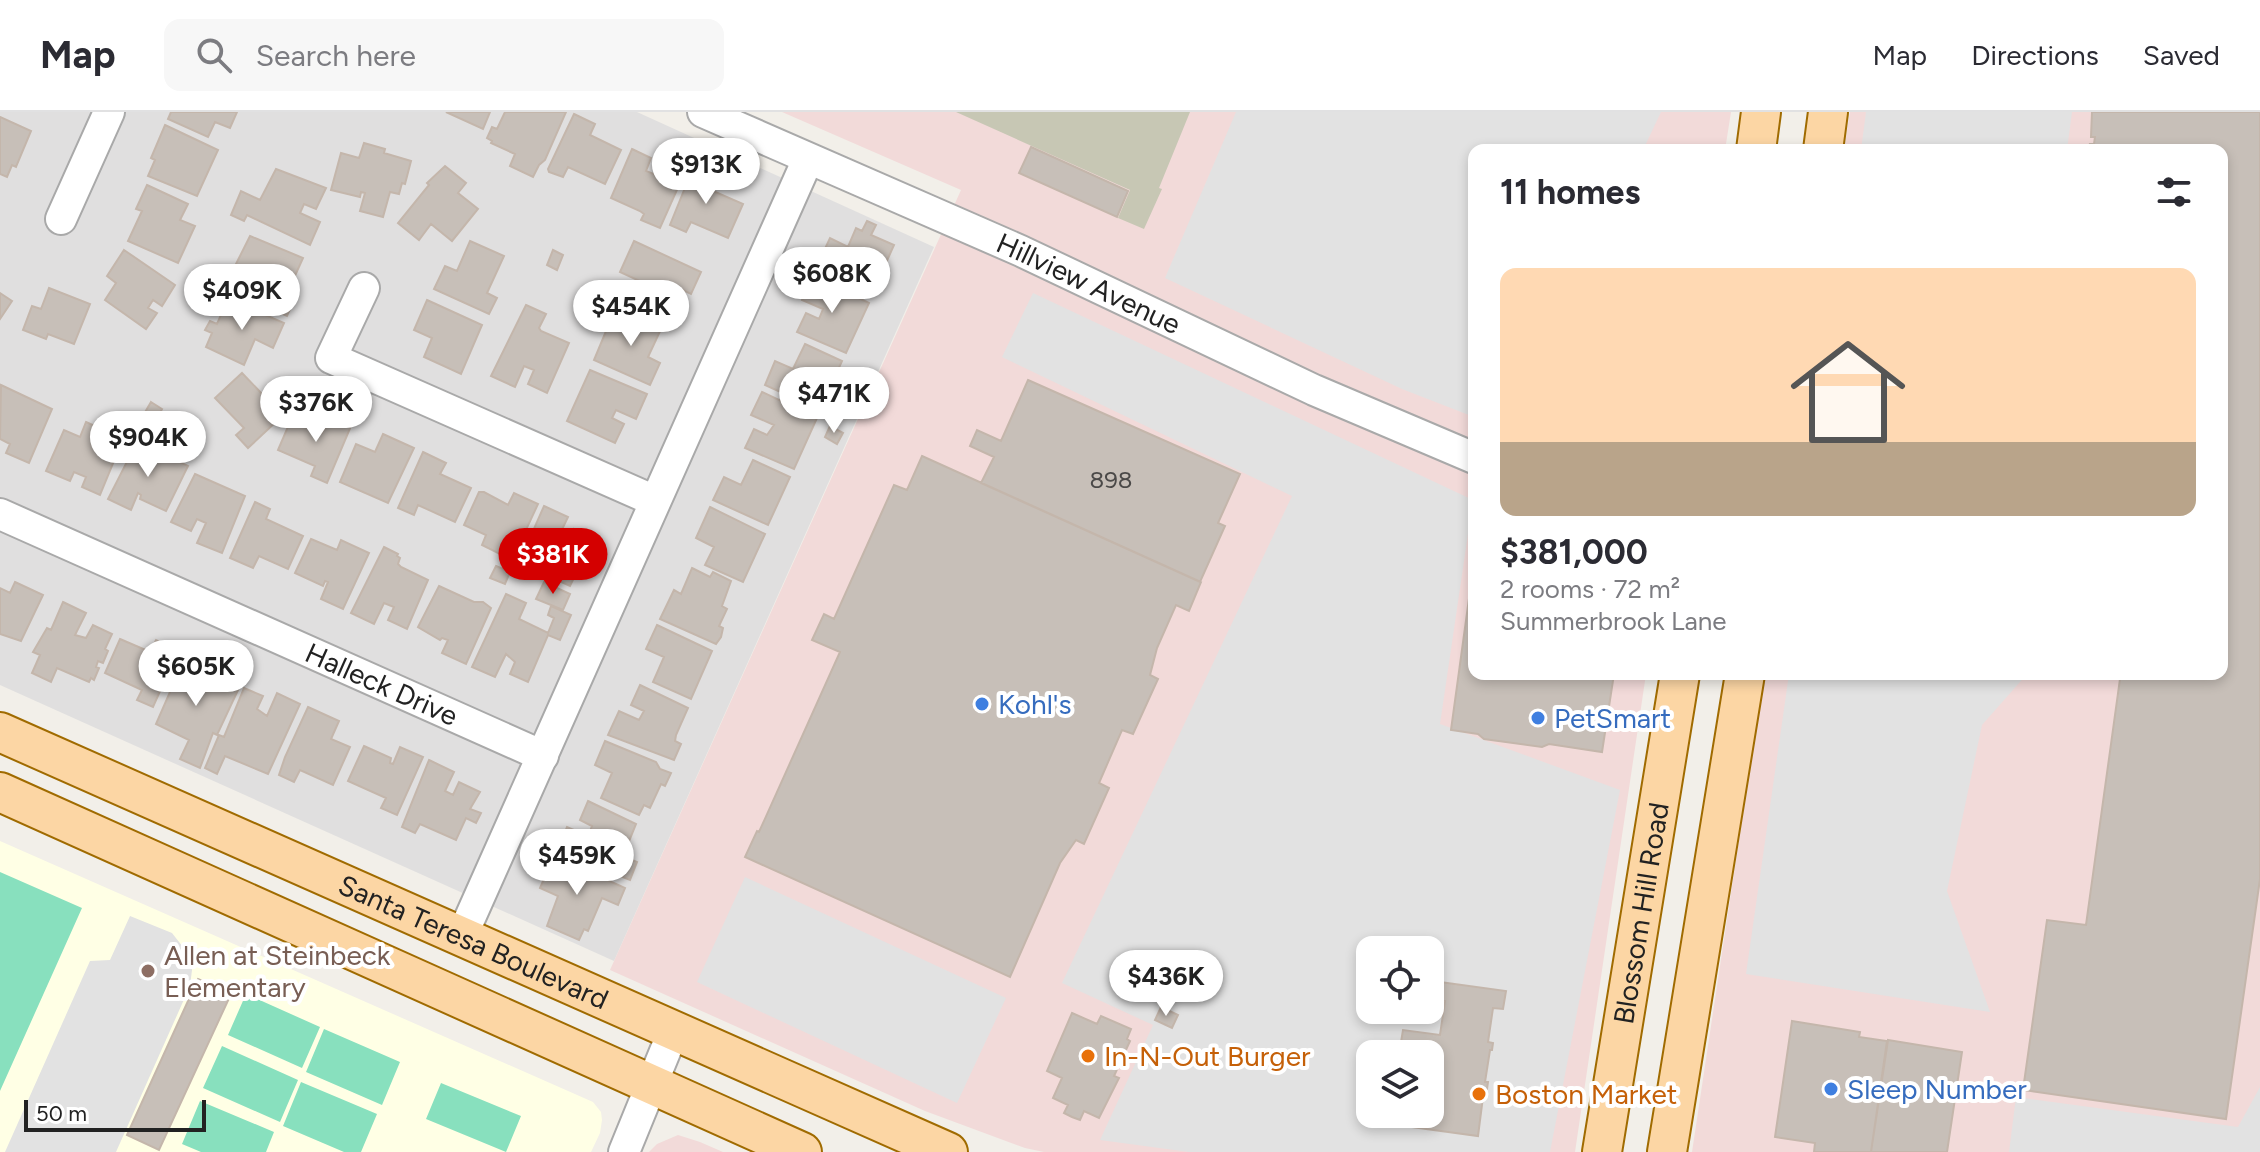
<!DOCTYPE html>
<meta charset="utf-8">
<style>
:root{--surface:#fff;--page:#f7f7f7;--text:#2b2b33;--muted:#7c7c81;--line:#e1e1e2;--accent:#d40000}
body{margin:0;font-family:Figtree,sans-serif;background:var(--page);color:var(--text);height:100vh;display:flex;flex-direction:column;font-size:30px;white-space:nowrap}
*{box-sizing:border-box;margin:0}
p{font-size:26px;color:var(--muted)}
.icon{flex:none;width:44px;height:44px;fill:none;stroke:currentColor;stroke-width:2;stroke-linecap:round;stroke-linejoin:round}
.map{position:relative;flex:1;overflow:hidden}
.side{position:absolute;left:1468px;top:32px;width:760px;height:536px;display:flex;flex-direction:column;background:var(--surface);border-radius:16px;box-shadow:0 4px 12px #0003}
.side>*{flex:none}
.tools{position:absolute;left:1356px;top:824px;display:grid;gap:16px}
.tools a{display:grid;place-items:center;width:88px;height:88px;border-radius:16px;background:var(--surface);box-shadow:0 4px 12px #0003;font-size:40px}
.scale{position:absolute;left:24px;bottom:20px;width:182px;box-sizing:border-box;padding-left:8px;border:4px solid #222;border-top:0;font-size:22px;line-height:28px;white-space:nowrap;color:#222;-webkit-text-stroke:6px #fff;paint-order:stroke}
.price{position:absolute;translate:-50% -68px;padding:0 18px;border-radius:28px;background:#fff;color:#222;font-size:26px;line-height:52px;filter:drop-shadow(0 2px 4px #0008)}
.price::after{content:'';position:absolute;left:50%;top:48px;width:24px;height:18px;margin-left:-12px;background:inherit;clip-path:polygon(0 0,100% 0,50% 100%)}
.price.on{background:var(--accent);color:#fff}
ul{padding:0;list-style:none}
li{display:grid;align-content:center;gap:16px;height:424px;padding:0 32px}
li span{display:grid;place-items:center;height:248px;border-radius:16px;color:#555}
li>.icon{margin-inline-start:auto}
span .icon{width:144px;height:144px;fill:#fffc;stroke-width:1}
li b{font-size:34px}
h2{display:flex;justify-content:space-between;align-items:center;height:96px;padding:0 32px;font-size:34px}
header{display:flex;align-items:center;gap:48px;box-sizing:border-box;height:112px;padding:0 40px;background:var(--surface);border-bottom:2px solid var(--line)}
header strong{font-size:38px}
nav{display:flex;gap:44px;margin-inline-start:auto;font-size:28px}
.search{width:560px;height:72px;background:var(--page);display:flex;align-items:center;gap:20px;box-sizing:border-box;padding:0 28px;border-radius:16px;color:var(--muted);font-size:30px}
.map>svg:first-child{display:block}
</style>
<header>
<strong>Map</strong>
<div class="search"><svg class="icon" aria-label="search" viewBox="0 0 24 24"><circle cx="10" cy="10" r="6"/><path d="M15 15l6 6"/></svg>Search here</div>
<nav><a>Map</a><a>Directions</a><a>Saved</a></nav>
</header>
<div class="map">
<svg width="2260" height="1040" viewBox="0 0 2260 1040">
<rect width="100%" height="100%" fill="#f2efe9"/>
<path fill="#e0dfdf" d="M0,0H637L934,135L614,849L0,573Z"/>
<path fill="#f2dad9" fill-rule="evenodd" d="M782,0H1731L1725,38H1474V562H1646L1575,1040H1044L1025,1036L925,999L610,858L961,78ZM1370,838H1430V898H1370ZM1370,942H1430V1002H1370Z
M1850,0H2260V1040H1692L1764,562H2222V38H1844Z
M678,1023L700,1030L723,1040H649L657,1032Z"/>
<path fill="#ffffe5" d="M0,729L593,990L601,1000L602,1008L600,1021L591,1040H0Z"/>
<path fill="#c7c7b4" d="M956,0H1190L1159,76L1162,77L1144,117L1118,106L1130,78Z"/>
<path fill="#88e0be" d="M0,760L82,796L0,979Z
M246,882L320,915L302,956L228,923Z
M324,917L400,950L382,993L306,960Z
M222,934L298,968L280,1010L203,976Z
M301,970L377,1002L361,1040H344L283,1014Z
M441,971L521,1004L506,1040L426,1007Z
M200,989L274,1020L266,1040H201L182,1032Z"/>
<path fill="#e2e2e2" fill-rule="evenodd" d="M1236,0H1661L1643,38H1474V305L1402,277L1165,166Z
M1866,0H2072L2067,38H1861Z
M1033,181L1473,388L1440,612L1620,678L1550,1040H1189L1100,1028L1153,913L1062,871L1292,384L1002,245ZM1370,838H1430V898H1370ZM1370,942H1430V1002H1370Z
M1789,562H2027L1982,613L1947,779L1990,900L1746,862Z
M745,765L1006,886L957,991L697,870Z
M130,804L172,821L190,844L192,858L190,874L116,1040H5L90,849L110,848Z
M2260,975V1040H2009L2016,985L2238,1015Z"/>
<path fill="#c7bfb8" stroke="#c4b6ab" stroke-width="2" d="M171,0H237L230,16L215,10L208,25L168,7Z
M446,0H490L483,17Z
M505,0H566L545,48L539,53L533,65L510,54L515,42L491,31L492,29L487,26L492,15L497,17Z
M2092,0H2260V767L2226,1007L2023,978L2047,808L2086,813L2120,567H2104L2095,562H2222V38H2091L2090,32H2094L2095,25H2091Z
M574,2L595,12L590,23L621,38L605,72L568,55L563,65L549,60L548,57Z
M0,5L31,19L16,55L12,53L7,65L0,62Z
M165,13L218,38L197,84L148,64L155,48L151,46Z
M364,31L385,37L384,41L411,49L405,72L402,71L399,82L390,80L383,105L360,99L365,81L361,80L360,85L331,78L341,41L359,46Z
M1031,35L1128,79L1117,105L1019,61Z
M632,37L651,46L646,59L656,63L665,42L688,53L660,116L641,108L644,102L640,99L611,86Z
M445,54L466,71L458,81L478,97L452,129L431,112L419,128L398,111L429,73L427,71Z
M693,56L719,67L713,79L743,92L728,126L691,110L686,120L670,113Z
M276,57L326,76L316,97L304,92L300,101L320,110L310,133L247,103L244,109L231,103L241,79L260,88Z
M147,73L188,92L180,108L195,114L178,151L128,129L142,99L136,97Z
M867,109L876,113L871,123L894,133L872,182L867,179L866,181L861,179L862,177L815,158L830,126L848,135L856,116L862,119Z
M250,124L303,146L289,177L297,181L287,204L231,179L236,166L230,164Z
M470,129L504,144L487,181L497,186L489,202L434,177L445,154L457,159Z
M634,129L701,160L691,182L675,174L673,178L678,180L666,207L660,204L658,208L652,205L654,201L632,192L642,170L620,160Z
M124,138L175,173L162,194L153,188L148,196L157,201L146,217L105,188L116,171L107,164Z
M553,138L563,143L557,158L547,153Z
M813,164L869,191L846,241L797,220L806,201L819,207L823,197L802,188Z
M49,176L90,192L74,232L48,222L46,227L23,218L32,194L41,197Z
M0,181L12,189L0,207Z
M228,187L284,211L273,236L255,227L244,253L206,235L212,221L205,218L210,209L217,212Z
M427,188L482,213L461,262L424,245L432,226L414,218Z
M526,193L546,202L539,216L541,219L569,231L547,281L528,272L534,258L524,254L515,275L491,264Z
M628,200L662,215L648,245L660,251L650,273L594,248L609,212L620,218Z
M805,232L842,249L820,298L765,273L775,249L793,257Z
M590,258L647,282L636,307L616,298L612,306L624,312L615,331L567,309Z
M242,261L264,284L274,275L293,294L248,336L236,323L244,316L215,286Z
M1028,268L1240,362L1218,411L1225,414L1200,470L981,371L994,345L970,334L977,318L1001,329Z
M1,273L52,297L29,351L6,341L10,332L0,327Z
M762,280L817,306L794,357L745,336L754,317L767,323L774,313L751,303Z
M151,290L162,297L156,308L144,302Z
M293,303L321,315L319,320L322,321L330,305L351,314L327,371L311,364L315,354L278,338Z
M138,308L152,313L146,326L133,321Z
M86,310L123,327L100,383L82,375L86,365L74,360L70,369L46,359L64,318L80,325Z
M830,314L843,321L837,332L825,325Z
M383,322L414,336L388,391L340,370L356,332L375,340Z
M137,330L188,354L166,399L140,387L141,383L138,381L131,398L108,387Z
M423,340L446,351L440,362L471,376L455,410L418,393L414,403L398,396Z
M922,344L1201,470L1189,499L1176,493L1157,536L1150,563L1158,567L1133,622L1122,618L1099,671L1109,676L1084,732L1076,728L1060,751L1010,865L745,745L757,719L759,720L840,540L812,528L824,502L834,507L894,373L907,378Z
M753,348L790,365L768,413L713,388L724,365L741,373Z
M195,362L245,384L222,441L197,431L206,411L197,407L191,419L171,410Z
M479,380H484L508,393L514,381L538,392L512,448L482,433L486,423L464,413Z
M255,390L270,397L266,407L303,424L288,457L259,444L253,456L230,446Z
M544,394L568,405L557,428L568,430L574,417L602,433L587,464L579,460L583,451H581L570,474L519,451Z
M710,395L765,422L743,470L705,453L714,435L696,426Z
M311,427L337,438L341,428L369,441L343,497L321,487L328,470L325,469L323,474L295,461Z
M384,435L398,442L397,444L400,446L398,452L401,455L428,468L407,517L388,508L394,495L384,491L374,512L351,501Z
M1474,450V562H1614L1602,640L1549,632L1542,635L1484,627L1478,622L1451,618Z
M496,454L510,460L505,472L490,466Z
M692,456L710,465L713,460L731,469L722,494L727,497L719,514L723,516L721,525L716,532L660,507L674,478L681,482Z
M15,470L43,483L21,529L0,522V476L10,481Z
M544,470L570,482L563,498L536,487Z
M439,474L474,490H483L491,496L466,552L442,541L448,528L442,526L440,528L418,515Z
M506,482L526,491L519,507L548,521L554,506L548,503L551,494L571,503L560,528L548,523L528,570L510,562L515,550L506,542L495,565L472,555Z
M63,490L86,501L75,523L86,526L93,513L112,522L105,537L108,539L103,551L98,549L96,555L99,556L94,568L91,566L89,570L57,556L51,570L32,561L40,543L33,540L47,516L51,518Z
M657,513L712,539L691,587L653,570L664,545L646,537Z
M120,527L148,539L145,544L148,545L156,528L178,539L153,595L137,588L142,578L105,561Z
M187,541L210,552L201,572L211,577L216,564L236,573L235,576L238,578L217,623L213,621L200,656L180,647L189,628L156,612Z
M640,573L688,596L676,623L675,629L681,632L674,648L608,623L619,599L639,608L644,599L631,593Z
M244,576L263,584L257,597L267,604L277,581L300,592L268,662L225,644L217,662L205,656L219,623L224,625Z
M308,595L339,609L331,627L350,635L333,673L300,658L294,670L279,663L285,645Z
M605,629L656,650L660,657L671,661L665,674L661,672L650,696L644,693L639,703L601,686L612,661L595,653Z
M364,634L391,646L390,651L393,652L400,635L423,645L397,703L381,696L386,686L348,669Z
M429,648L454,660L445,679L453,683L459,670L480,680L470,697L481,701L476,711L466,706L456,728L420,712L415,721L402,715Z
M588,689L636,712L623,744L637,750L630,768L557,739L567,715L588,724L592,714L580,708Z
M554,744L625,776L618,793L602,786L588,819L584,817L579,828L547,814L558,784L540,776Z
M198,867L231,882L159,1038L127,1023Z
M1440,870L1506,879L1503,897L1493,896L1488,930L1493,931L1492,938H1490L1485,970H1488L1487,977H1484L1478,1024L1389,1012L1391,1002H1430V942H1399L1403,918L1440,923L1445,889L1437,888Z
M1161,895L1178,903L1172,916L1155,908Z
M1072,901L1097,912L1101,904L1131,917L1127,927L1130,929L1114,964L1119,966L1099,1006L1084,999L1080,1008L1072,1005L1064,1001L1068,993L1053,986L1062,966L1047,959Z
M1792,909L1860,920L1859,925L1887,929L1871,1040H1814L1815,1031L1775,1025Z
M1888,928L1962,940L1947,1040H1871Z"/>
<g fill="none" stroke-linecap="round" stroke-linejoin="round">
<defs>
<g id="minor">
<path id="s1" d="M703,0L1021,139L1314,278L1474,346"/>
<path d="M61,107L109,0"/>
<path d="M364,176L331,246L655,389"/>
<path id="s2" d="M0,402L543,644"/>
<path d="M461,826L808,47"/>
<path d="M624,1040L673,920"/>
</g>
<g id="major">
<path d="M1756,38L1761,0"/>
<path d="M1823,38L1828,0"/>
<path id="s3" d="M0,620L948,1040"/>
<path d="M0,680L802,1040"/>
<path id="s4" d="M1602,1040L1680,562"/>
<path d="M1667,1040L1745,562"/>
</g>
</defs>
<use href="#minor" stroke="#a9a9a9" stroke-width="34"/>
<use href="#major" stroke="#a06b00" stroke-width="42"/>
<use href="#minor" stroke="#fff" stroke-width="30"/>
<use href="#major" stroke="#fcd6a4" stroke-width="38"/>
</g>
<g fill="#3f7fe0" stroke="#fff" stroke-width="3">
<circle cx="982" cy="592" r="8"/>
<circle cx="1538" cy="606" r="8"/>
<circle cx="1831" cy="977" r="8"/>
</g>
<circle fill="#8d6e63" stroke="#fff" stroke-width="3" cx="148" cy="859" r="8"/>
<g fill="#e8710a" stroke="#fff" stroke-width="3">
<circle cx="1088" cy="944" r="8"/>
<circle cx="1479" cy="982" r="8"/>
</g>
<g text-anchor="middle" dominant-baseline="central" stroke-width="8" stroke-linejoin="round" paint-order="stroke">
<g font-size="24" fill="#4b4948">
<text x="1111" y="367">898</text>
</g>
<g font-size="28" fill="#222" stroke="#fff">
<text stroke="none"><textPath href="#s1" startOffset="422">Hillview Avenue</textPath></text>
<text stroke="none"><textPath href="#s2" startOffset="418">Halleck Drive</textPath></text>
<text stroke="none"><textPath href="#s4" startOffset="242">Blossom Hill Road</textPath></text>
<text stroke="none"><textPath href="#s3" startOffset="518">Santa Teresa Boulevard</textPath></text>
</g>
<g font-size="28" fill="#366cbe" stroke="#fff" text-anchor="start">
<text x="998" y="592">Kohl's</text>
<text x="1554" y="606">PetSmart</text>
<text x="1847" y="977">Sleep Number</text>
</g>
<g font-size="28" fill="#785e54" stroke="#fff" text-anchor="start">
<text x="164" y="843">Allen at Steinbeck<tspan x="164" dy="32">Elementary</tspan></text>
</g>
<g font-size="28" fill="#c56008" stroke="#fff" text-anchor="start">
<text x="1104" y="944">In-N-Out Burger</text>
<text x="1495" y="982">Boston Market</text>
</g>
</g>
</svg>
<div class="tools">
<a><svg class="icon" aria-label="locate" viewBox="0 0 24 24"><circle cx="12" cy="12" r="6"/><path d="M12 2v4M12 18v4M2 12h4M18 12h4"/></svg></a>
<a><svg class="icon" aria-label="layers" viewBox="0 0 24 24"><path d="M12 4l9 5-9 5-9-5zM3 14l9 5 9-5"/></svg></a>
</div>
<div class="scale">50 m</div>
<b class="price" style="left:706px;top:94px">$913K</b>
<b class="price" style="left:832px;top:203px">$608K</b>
<b class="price" style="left:242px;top:220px">$409K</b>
<b class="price" style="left:631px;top:236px">$454K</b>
<b class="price" style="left:834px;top:323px">$471K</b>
<b class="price" style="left:316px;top:332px">$376K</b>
<b class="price" style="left:148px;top:367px">$904K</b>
<b class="price on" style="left:553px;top:484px">$381K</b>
<b class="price" style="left:196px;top:596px">$605K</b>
<b class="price" style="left:577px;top:785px">$459K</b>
<b class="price" style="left:1166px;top:906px">$436K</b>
<section class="side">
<h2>11 homes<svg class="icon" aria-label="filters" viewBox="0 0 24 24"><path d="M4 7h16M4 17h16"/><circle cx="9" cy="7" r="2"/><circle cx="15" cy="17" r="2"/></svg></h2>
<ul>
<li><span style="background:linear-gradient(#ffd9b3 70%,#b9a48a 0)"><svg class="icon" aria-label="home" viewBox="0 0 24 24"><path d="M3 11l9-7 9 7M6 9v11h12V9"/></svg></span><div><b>$381,000</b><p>2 rooms · 72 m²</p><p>Summerbrook Lane</p></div></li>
</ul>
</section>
</div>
